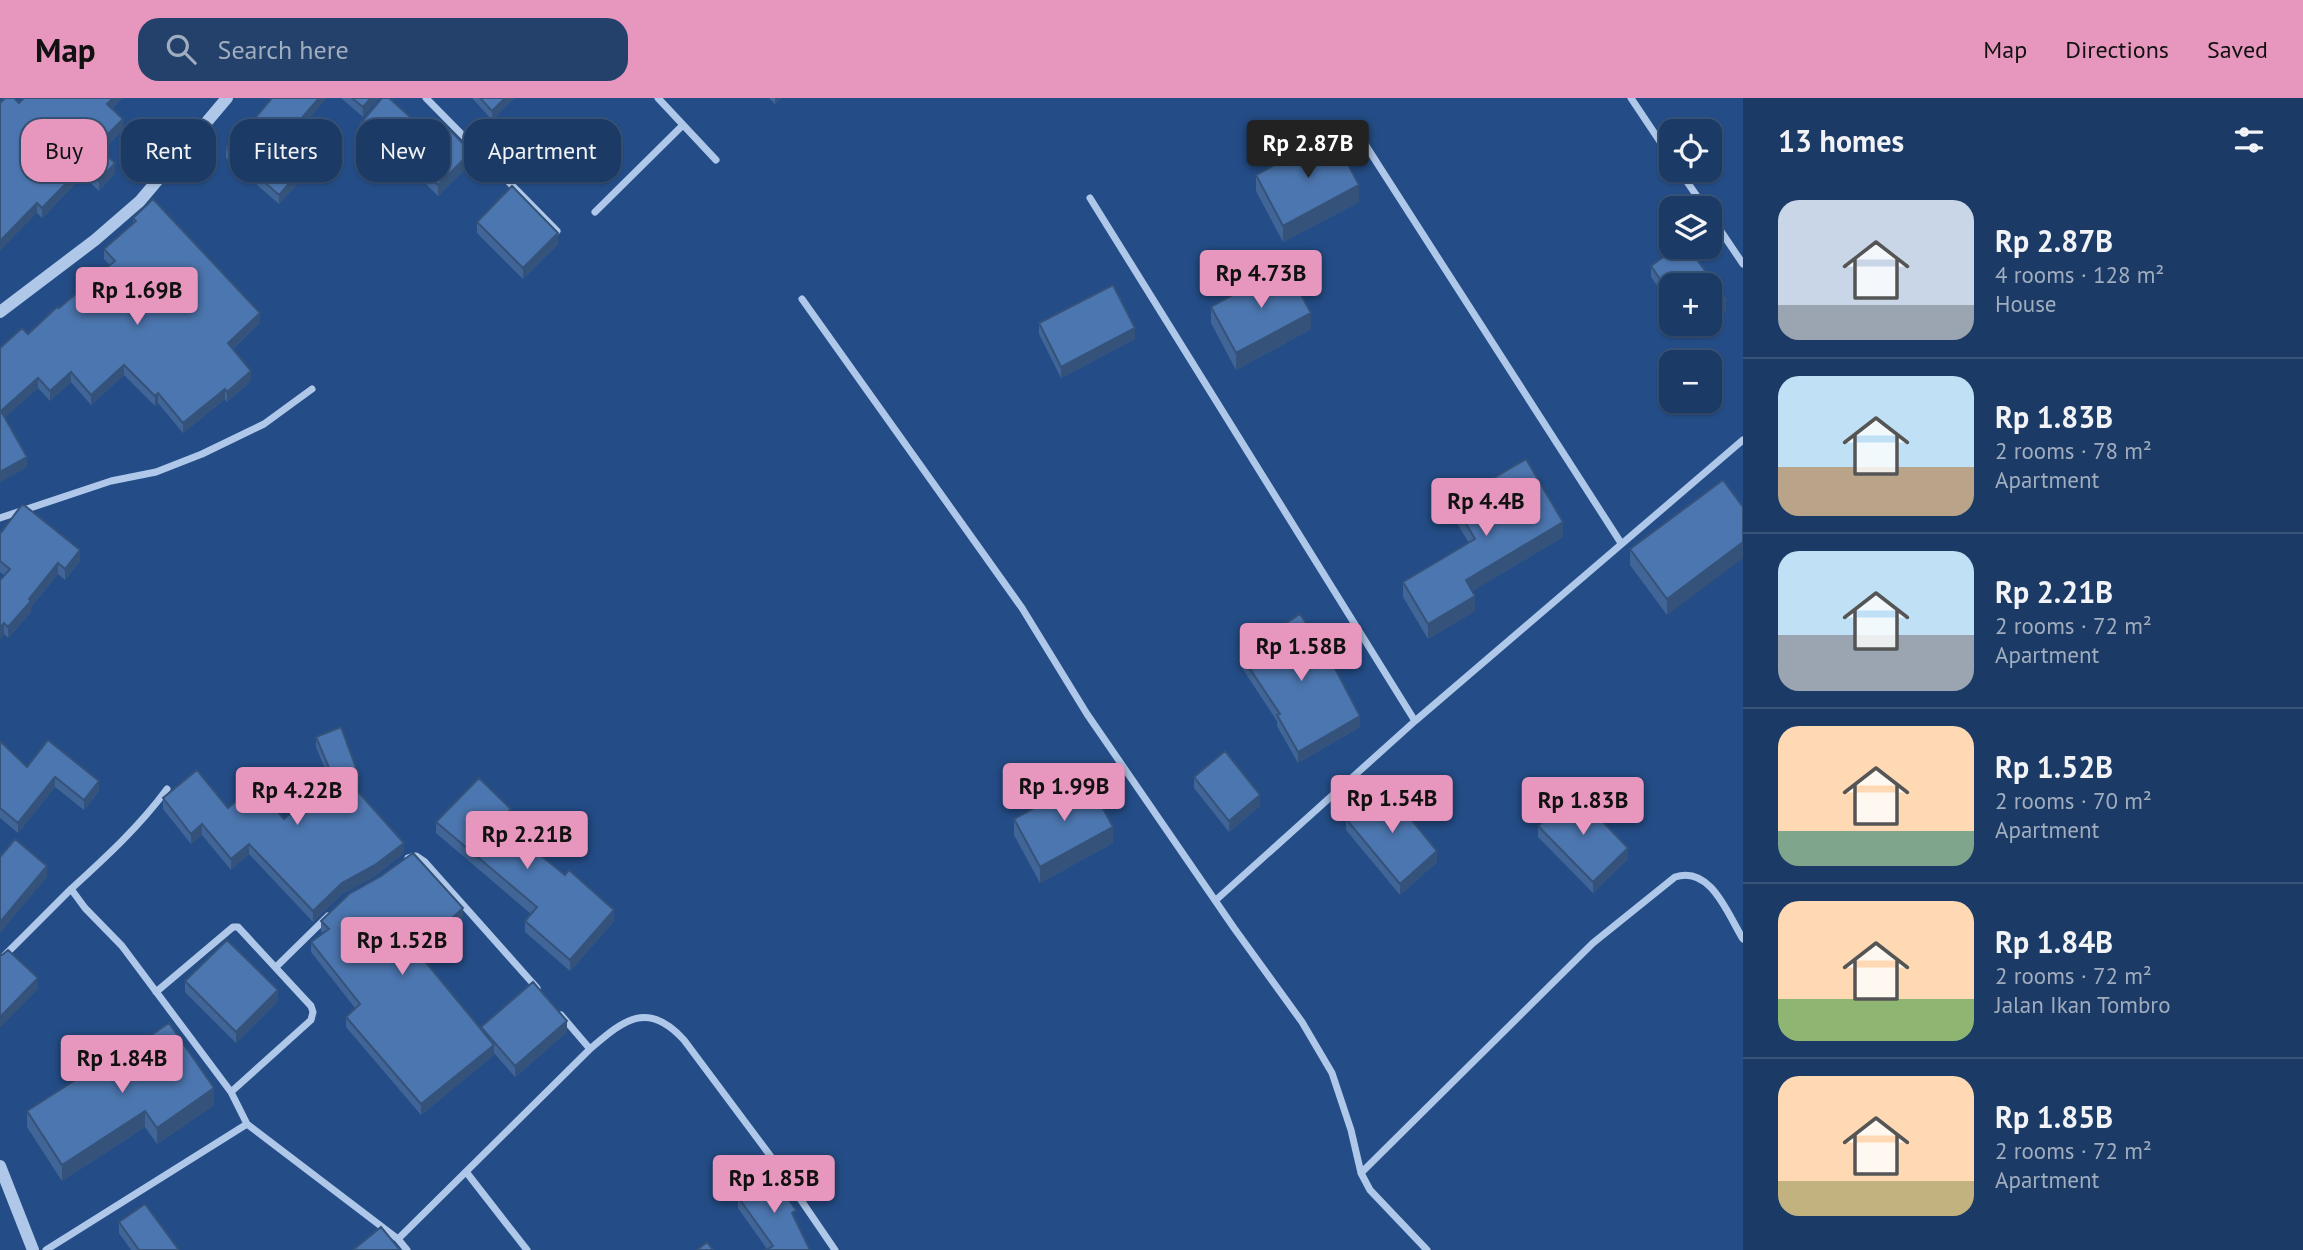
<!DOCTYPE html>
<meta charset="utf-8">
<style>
:root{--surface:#1b3a65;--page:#24416b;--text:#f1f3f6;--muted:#a0adbf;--line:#395479;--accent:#e797bd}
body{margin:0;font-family:"PT Sans",sans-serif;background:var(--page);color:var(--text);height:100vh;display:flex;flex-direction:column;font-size:26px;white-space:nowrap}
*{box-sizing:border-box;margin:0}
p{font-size:23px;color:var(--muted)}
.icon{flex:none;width:38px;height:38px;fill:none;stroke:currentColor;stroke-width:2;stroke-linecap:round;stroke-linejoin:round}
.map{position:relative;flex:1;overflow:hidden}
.details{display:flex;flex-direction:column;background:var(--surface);width:560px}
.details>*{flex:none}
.top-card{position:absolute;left:21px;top:21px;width:665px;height:63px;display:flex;gap:14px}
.controls{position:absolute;left:1659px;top:21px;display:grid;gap:14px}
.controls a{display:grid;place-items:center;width:63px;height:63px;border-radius:14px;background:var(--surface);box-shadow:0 2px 5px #0004,0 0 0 2px var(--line);font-size:35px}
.price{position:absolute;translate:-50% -60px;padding:0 16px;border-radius:7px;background:var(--accent);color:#111;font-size:23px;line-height:46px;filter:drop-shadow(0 2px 4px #0008)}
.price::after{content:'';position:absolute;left:50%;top:42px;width:21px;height:16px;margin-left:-10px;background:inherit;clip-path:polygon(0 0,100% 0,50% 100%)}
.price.selected{background:#222;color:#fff}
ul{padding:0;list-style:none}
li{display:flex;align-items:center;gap:21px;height:175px;padding:0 35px}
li+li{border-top:2px solid var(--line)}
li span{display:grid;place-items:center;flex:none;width:196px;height:140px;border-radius:21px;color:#555}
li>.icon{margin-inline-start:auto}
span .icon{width:84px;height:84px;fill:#fffc;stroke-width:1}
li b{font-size:30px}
h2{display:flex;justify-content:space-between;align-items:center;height:84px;padding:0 35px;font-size:30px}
.chip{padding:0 24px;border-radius:21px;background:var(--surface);box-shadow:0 2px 5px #0004,0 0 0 2px var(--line);font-size:24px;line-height:63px}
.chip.selected{background:var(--accent);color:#111}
header{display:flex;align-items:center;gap:42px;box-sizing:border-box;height:98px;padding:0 35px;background:var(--accent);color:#111}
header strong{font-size:33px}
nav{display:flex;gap:38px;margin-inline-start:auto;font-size:24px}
.search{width:490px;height:63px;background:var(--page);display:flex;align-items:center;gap:18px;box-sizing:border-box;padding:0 24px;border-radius:21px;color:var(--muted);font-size:26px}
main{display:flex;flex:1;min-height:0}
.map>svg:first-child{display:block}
</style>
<header>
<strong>Map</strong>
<div class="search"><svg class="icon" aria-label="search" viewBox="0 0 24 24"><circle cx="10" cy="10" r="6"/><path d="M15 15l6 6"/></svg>Search here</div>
<nav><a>Map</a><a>Directions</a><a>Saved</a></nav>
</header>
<main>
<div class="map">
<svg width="1743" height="1152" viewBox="0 0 1743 1152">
<rect width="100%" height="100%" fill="#244d87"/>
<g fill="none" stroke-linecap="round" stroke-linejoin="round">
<path stroke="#afc8e9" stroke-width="7" d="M426,0L557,133
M658,0L716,62
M1631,0L1671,60
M1361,40L1621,445
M1679,72L1705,110
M1090,100L1415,623
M595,114L683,27
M1710,117L1743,166
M802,201L1022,510L1087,616L1234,830L1302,924L1332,975L1351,1032L1361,1075L1370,1092L1427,1152
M0,420L111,383L156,374L202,356L264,326L312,291
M408,760L416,758L425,764L537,890
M71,791C106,759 139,729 167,691
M1216,802L1415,623L1743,342
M0,862L71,791L85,810L122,848L231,994L247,1026L398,1141L407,1152
M276,869L328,818
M156,894L233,829H238L311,908L313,914L311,922L231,994
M561,917L590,951
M467,1075L527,1152
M1361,1075L1593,845L1675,779C1711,767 1728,817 1743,841
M398,1141L590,951C623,923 647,901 684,942L775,1064L835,1152
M46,1152L247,1026"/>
<path stroke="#afc8e9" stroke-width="12" d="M0,214L95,142L140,103L227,0
M0,1068L33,1152"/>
</g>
<path fill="#416596" d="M24,0H122L112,11L123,31L102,53L115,75L99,93L83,78L42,120L37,115L19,5Z
M341,0H379L363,19Z
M472,0H514L492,22Z
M769,0H781L775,6Z
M305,26L312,41L289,68L298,85L279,106L226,60V50L246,31Z
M360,26L438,44L471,65L438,98L390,50L383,57L360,37Z
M1256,77L1359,104L1283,144L1256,93Z
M133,120L260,225L233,251L251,283L227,304L225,301L183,335L158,305L155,308L124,277L91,307L71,284L50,303L38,290L4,320L27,369L0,384V250L28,236L110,167L104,161V151L133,126Z
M477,124L558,146L523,181L477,135Z
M1651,168L1726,213L1671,187V208L1651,179Z
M1211,209L1311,231L1236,272L1211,225Z
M1039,225L1135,241L1061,280L1039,236Z
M1684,226H1710L1693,238Z
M1723,382L1667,517L1630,467V451Z
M1453,404L1563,439L1472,493L1475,513L1428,541L1403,499V484L1469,445L1453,419Z
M0,436L80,463L65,482L58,476L31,509V514L8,540L4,536L0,541V482L4,477L0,474Z
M1240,556L1360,629L1298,665L1277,628V623L1240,567Z
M316,639L359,688L356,692L404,755L375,778L342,796L313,824L249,756L231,772L202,737L191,746L163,711V700L228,710L284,721L329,680L316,649Z
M0,645L27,669L99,693L84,712L55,689L18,735L0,720Z
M1194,679L1260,708L1229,734L1194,690Z
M1014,721L1113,745L1040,785L1014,737Z
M1346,721L1437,764L1400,797L1346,732Z
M511,722L505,728L614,823L570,873L525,834V823L531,816L436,735V724Z
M1538,728L1628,761L1593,795L1538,739Z
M463,820L424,856V861L481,932V929L567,934L515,979L494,955V957L421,1017L346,929V919L355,910L311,854V844L323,835L321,833V823Z
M185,883L278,903L236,945L185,894Z
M97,974L214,1007L157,1046L145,1029L62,1083L27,1029V1013Z
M738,1099L796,1122L810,1152L767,1151L738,1110Z
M119,1124L179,1152H131L119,1135Z"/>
<path fill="#35537a" d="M113,0H122L107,16V6Z
M319,0H327L300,31V22Z
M371,0H379L363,19V9Z
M505,0H514L492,22V13Z
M776,0H781L775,6V1Z
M123,21V31L96,58V48Z
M312,32V41L285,73V64Z
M390,39V50L383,57V46Z
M471,54V65L438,98V87Z
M115,65V75L99,93V83Z
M83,68V78L42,120V110Z
M298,75V85L279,106V97Z
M1359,87V104L1283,144V128Z
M37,105V115L0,153V143Z
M558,135V146L523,181V170Z
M1726,202V213L1710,226V215Z
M260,215V225L228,255V245Z
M1311,215V231L1236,272V255Z
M1695,226H1710L1693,238V227Z
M1135,230V241L1061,280V269Z
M124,267V277L91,307V297Z
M251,273V283L227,304V294Z
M71,274V284L50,303V293Z
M38,280V290L1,323V313Z
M225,291V301L183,335V325Z
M158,295V305L155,308V298Z
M27,359V369L0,384V374Z
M1563,424V439L1466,497V482Z
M1743,444V460L1667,517V501Z
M80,452V463L65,482V471Z
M58,465V476L31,509V514L8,540V529L29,501Z
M1475,498V513L1428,541V526Z
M4,525V536L0,541V530Z
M1360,618V629L1298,665V654Z
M359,678V688L351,697V686Z
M55,679V689L18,735V725Z
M99,683V693L84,712V702Z
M1260,697V708L1229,734V723Z
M511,711V722L499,734V723Z
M202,726V737L191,746V736Z
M1113,729V745L1040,785V769Z
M404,745V755L375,778L342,796L313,824V813L342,785Z
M249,746V756L231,772V761Z
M1628,750V761L1593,795V784Z
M1437,753V764L1400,797V786Z
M47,768V779L0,835V824Z
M463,810V820L424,856V861L419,866V856L422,848Z
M614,812V823L570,873V862Z
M38,880V891L0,930V919Z
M278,892V903L236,945V934Z
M567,923V934L515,979V968Z
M494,947V957L421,1017V1006Z
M214,990V1007L157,1046V1030Z
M145,1013V1029L62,1083V1067Z"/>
<path fill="#4c76af" stroke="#35537a" stroke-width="2" d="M5,0H14L19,5L24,0H113L107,6L123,21L96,48L115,65L99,83L83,68L42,110L37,105L0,143V5Z
M272,0H319L300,22L312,32L285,64L298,75L279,97L226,50L244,29L246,31Z
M352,0H371L363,9Z
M382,0H389L438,44L450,32L471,54L438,87L390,39L383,46L360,26Z
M480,0H505L492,13Z
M1332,36L1359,87L1283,128L1256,77Z
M512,88L558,135L523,170L477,124Z
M153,101L260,215L228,245L251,273L227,294L225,291L183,325L158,295L155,298L124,267L91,297L71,274L50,293L38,280L1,313L27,359L0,374V250L22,230L28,236L57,209L59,210L115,163L104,151L136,123L133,120Z
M1677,149H1688L1726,202L1710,215V187H1671V197L1651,168Z
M1285,168L1311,215L1236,255L1211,209Z
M1113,187L1135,230L1061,269L1039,225Z
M1526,361L1563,424L1466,482L1475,498L1428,526L1403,484L1475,441L1453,404Z
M1723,382L1743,409V444L1667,501L1630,451Z
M24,407L80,452L65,471L58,465L29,501L31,503L8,529L4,525L0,530V482L10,471L0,463V436L21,408Z
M1300,516L1330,561L1360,618L1298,654L1277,617L1280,616L1240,556Z
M341,629L359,678L351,686L404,745L375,767L342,785L313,813L249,746L231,761L202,726L191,736L163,700L197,672L228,710L255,687L284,721L332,677L316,639Z
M48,642L99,683L84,702L55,679L18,725L0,710V645L1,644L27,669Z
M1225,653L1260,697L1229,723L1194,679Z
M479,680L511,711L499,723L565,777L569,772L614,812L570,862L525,823L537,809L436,724Z
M1087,681L1113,729L1040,769L1014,721Z
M1385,689L1437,753L1400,786L1346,721Z
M1574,694L1628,750L1593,784L1538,728Z
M15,741L47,768L0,824V759Z
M413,755L463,810L422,848L424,851L419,856L494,947L421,1006L346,919L360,906L311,844L329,831L321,823L349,796L381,778Z
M227,842L278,892L236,934L185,883Z
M8,852L38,880L0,919V856L2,857Z
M533,884L567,923L515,968L481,929Z
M169,925L214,990L157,1030L145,1013L62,1067L27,1013L94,970L97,974Z
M770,1076L796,1112L792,1115L810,1152H766L773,1148L738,1099Z
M145,1106L179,1152H139L119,1124Z
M381,1129L400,1152H353Z
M707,1144L713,1152H697Z"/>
</svg>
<div class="controls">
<a><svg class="icon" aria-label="locate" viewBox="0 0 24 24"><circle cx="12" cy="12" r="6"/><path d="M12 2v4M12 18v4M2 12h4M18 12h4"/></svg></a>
<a><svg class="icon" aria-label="layers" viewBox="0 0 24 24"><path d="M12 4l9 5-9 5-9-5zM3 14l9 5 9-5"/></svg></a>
<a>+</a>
<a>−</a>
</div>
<b class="price selected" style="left:1308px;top:82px">Rp 2.87B</b>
<b class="price" style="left:1261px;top:212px">Rp 4.73B</b>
<b class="price" style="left:137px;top:229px">Rp 1.69B</b>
<b class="price" style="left:1486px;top:440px">Rp 4.4B</b>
<b class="price" style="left:1301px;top:585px">Rp 1.58B</b>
<b class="price" style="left:1064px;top:725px">Rp 1.99B</b>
<b class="price" style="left:297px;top:729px">Rp 4.22B</b>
<b class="price" style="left:1392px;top:737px">Rp 1.54B</b>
<b class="price" style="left:1583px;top:739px">Rp 1.83B</b>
<b class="price" style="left:527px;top:773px">Rp 2.21B</b>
<b class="price" style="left:402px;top:879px">Rp 1.52B</b>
<b class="price" style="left:122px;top:997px">Rp 1.84B</b>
<b class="price" style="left:774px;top:1117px">Rp 1.85B</b>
<div class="top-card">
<a class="chip selected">Buy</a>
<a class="chip">Rent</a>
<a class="chip">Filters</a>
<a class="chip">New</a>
<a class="chip">Apartment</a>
</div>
</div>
<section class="details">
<h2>13 homes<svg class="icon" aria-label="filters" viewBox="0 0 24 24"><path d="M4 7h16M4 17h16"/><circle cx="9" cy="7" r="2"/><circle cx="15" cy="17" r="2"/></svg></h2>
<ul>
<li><span style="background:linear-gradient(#c9d6e8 75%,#9aa5b1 0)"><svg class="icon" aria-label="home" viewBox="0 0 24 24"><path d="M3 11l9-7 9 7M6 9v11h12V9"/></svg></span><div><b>Rp 2.87B</b><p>4 rooms · 128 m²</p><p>House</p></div></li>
<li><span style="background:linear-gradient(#bfe0f5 65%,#b9a48a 0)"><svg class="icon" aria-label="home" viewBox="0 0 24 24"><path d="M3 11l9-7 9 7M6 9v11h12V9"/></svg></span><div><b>Rp 1.83B</b><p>2 rooms · 78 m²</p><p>Apartment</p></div></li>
<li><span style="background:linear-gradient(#bfe0f5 60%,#9aa5b1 0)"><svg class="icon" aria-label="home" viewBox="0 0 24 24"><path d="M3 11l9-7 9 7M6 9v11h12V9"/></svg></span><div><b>Rp 2.21B</b><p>2 rooms · 72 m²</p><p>Apartment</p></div></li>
<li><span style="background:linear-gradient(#ffd9b3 75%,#7fa58c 0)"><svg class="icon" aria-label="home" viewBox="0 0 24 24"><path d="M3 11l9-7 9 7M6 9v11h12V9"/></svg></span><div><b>Rp 1.52B</b><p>2 rooms · 70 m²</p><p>Apartment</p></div></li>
<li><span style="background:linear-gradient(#ffd9b3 70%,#8fb573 0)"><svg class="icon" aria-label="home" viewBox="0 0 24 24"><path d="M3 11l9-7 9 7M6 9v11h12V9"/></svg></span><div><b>Rp 1.84B</b><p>2 rooms · 72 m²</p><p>Jalan Ikan Tombro</p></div></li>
<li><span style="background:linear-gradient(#ffd9b3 75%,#c2b280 0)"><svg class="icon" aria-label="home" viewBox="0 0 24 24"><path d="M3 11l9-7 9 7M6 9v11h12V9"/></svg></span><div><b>Rp 1.85B</b><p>2 rooms · 72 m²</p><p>Apartment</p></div></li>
</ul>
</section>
</main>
